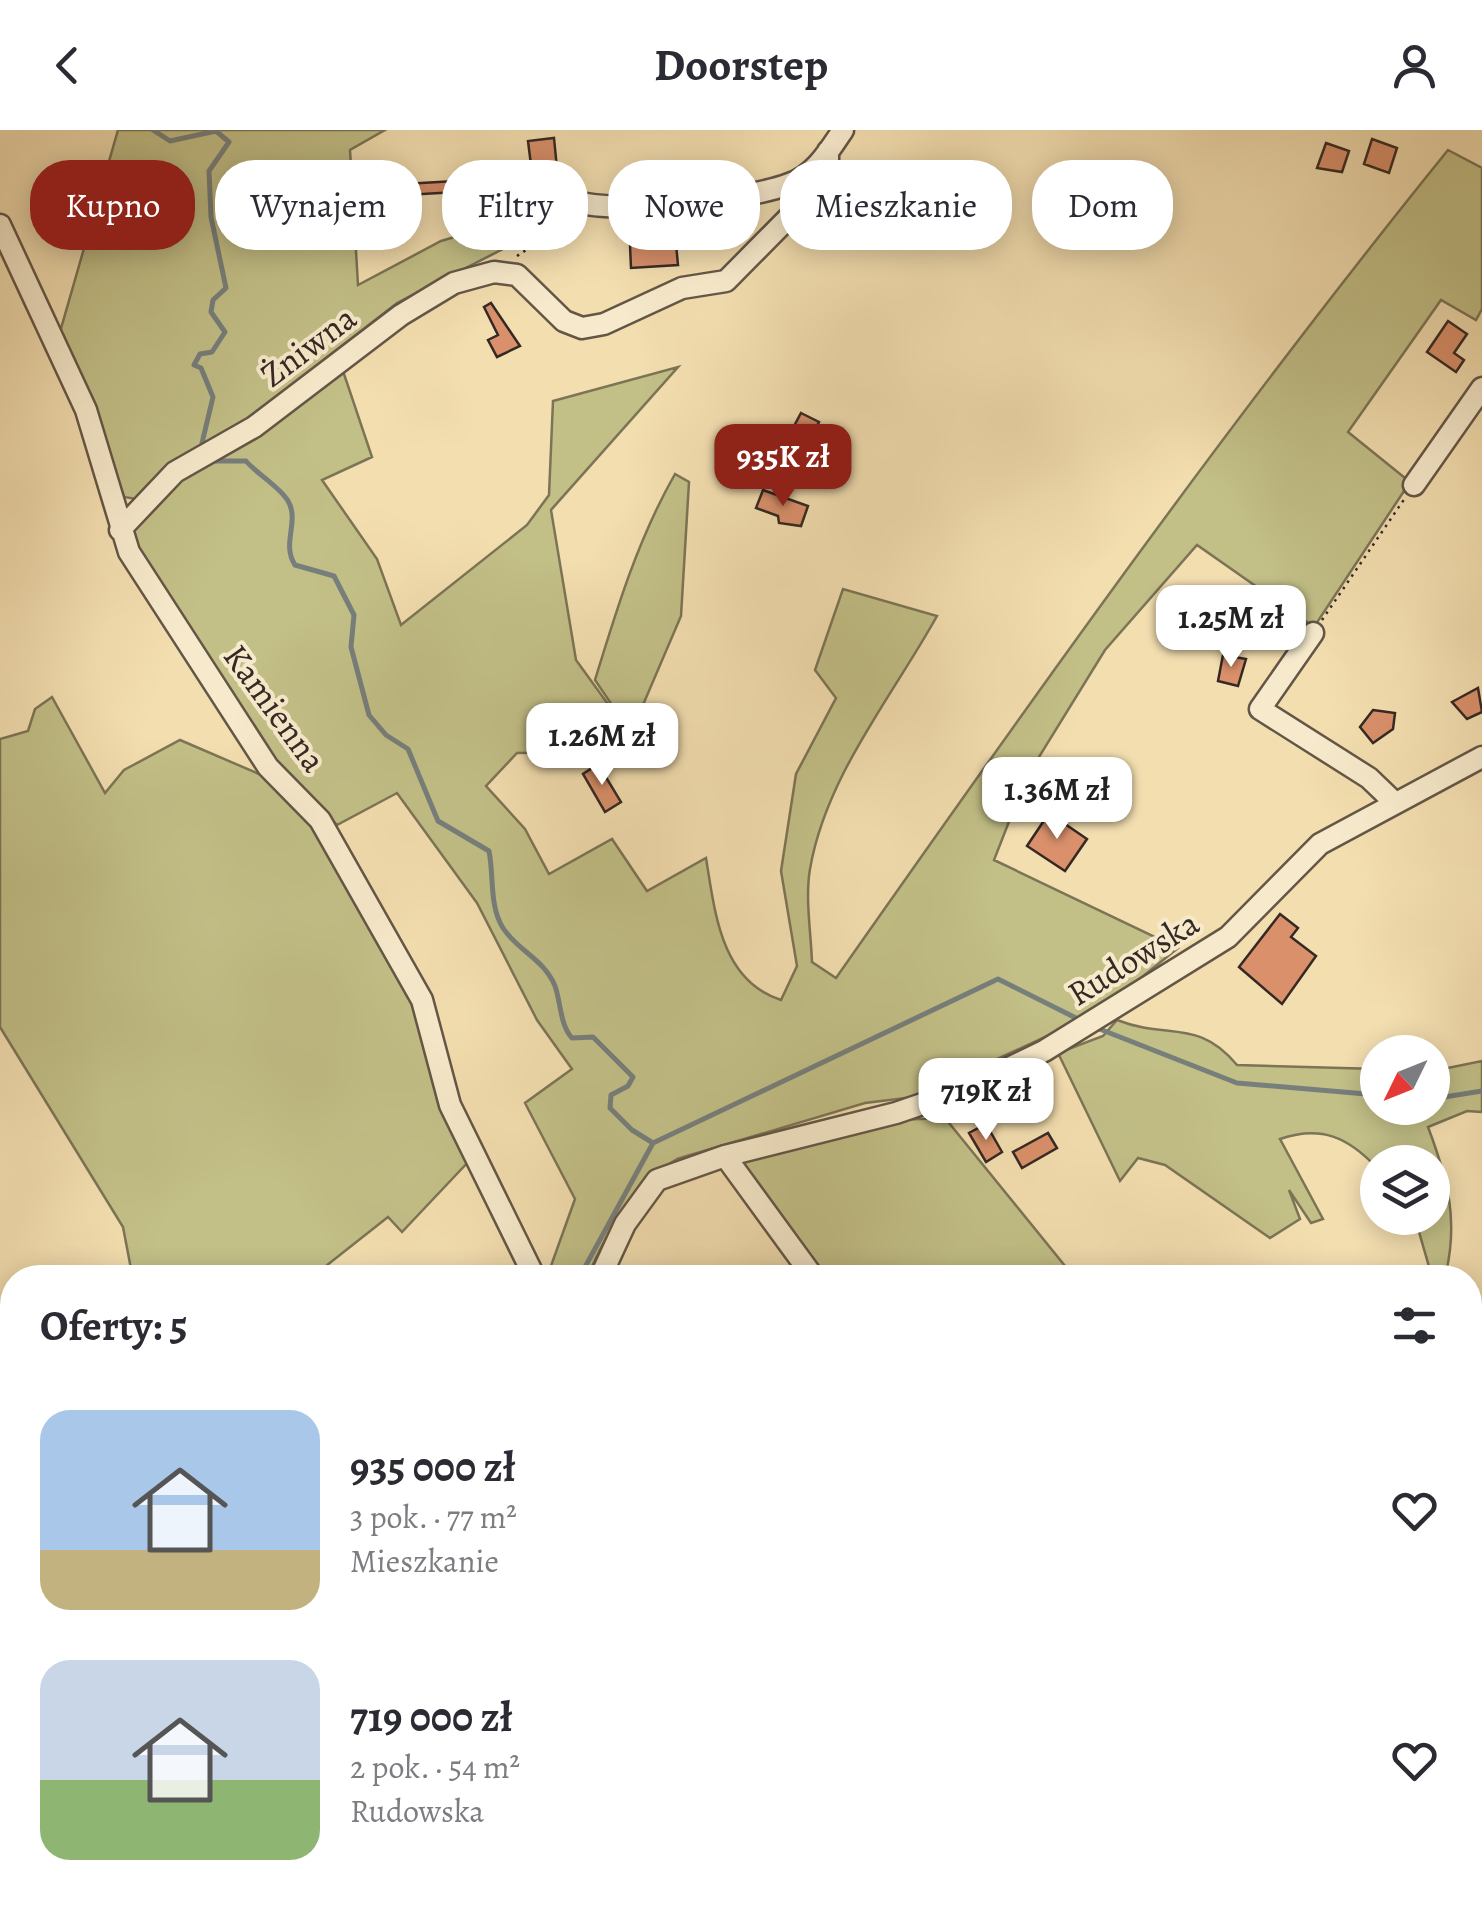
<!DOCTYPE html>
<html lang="pl">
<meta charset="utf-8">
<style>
:root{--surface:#fff;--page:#f7f7f7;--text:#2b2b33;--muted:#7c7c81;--accent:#8f2418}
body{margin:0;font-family:Alegreya,serif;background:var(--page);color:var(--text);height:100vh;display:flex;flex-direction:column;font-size:38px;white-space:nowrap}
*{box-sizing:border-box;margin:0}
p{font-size:32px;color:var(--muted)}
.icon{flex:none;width:55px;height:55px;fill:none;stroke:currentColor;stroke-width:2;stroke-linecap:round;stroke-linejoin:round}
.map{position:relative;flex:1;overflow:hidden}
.drawer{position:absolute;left:0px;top:1135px;width:1482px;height:642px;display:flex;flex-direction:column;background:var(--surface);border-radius:40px 40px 0 0;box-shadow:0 5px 25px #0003}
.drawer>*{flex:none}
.guide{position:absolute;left:30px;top:30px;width:1422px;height:90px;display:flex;gap:20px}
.needle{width:65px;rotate:227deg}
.controls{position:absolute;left:1360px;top:905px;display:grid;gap:20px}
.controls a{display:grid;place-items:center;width:90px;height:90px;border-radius:50%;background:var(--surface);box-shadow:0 5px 25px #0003;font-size:50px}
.price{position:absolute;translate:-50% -85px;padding:0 22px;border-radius:20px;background:#fff;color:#222;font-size:32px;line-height:65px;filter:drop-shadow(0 2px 5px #0008)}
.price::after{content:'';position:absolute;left:50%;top:60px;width:30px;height:22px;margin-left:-15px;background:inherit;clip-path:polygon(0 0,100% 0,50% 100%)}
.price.on{background:var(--accent);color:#fff}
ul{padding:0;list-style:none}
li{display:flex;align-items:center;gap:30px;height:250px;padding:0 40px}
li span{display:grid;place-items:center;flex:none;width:280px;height:200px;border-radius:30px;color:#555}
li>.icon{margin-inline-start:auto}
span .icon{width:120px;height:120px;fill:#fffc;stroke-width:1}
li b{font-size:42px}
h2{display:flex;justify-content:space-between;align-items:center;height:120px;padding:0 40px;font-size:42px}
.chip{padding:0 35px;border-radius:40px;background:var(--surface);box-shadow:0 5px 25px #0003;font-size:35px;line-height:90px}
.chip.on{background:var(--accent);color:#fff}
header{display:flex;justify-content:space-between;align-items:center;height:130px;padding:0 40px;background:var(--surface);font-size:45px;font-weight:700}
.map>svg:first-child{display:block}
</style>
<header><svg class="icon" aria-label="back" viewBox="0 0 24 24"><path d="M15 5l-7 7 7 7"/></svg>Doorstep<svg class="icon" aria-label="person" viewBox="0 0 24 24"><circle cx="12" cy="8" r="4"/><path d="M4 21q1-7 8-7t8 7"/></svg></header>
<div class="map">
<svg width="1482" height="1776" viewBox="0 0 1482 1776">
<rect width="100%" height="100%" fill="#f3deb0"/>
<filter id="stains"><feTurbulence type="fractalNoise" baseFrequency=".002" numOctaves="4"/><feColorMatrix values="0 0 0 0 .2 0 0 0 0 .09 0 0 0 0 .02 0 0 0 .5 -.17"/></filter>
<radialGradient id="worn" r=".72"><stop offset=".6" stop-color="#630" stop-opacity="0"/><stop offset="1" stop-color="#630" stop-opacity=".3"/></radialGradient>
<path fill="#c2bf87" stroke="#7c7456" stroke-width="2.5" d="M118,0H385L350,20L358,155L441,111L544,81L556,92L397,173L249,288L172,334L136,369L124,367L60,202Z
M1448,20L1482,38V179L1476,190L1441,170L1348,302L1410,352L1314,497L1197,415L1105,520L1026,648L994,730L1178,818L1121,864L1069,896L914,967L865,973L677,1029C630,1057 609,1099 587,1147H547L575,1069L525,973L572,939L537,890L477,773L397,663L337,695L276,633L143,429L131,400L181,347L343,241L372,327L322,350L377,429L401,495L527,395L549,365L553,271L678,237L551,380L576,530L613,581L571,622L517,623L486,656L525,699L549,744L612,709L647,761L706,728C715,783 721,851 781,870L797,836L781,741L796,644L836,568L815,540L843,459L937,486C892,567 826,646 810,739C805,768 811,803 812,832L836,848C1033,567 1232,287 1448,20Z
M675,344L689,352L681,486L631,603L595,550C617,478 638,409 675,344Z
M52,567L105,663L124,640L180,610L266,647L312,695L414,871L470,1030L402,1102L388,1087L312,1147H123L132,1144L123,1097L0,897V609L28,601L35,579Z
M1117,890C1168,910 1198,888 1237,935L1377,939L1378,978H1432L1433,941L1482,931V982L1467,981L1428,997C1448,1050 1459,1091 1445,1147H1432L1415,1088H1432V1032H1378L1377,1038C1348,1007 1321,995 1280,1009L1323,1089L1311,1093L1289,1060L1300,1089L1270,1108L1165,1035L1138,1028L1120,1051L1058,923L1103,906Z
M945,988L1074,1147H827L741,1031L897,990Z
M90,1765H1333L1329,1776H75Z"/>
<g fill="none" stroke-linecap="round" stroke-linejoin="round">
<path stroke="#767f7c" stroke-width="5" d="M153,0L170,11L216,1L229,12L209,41L211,87L226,158L213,170L211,182L225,202L212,222L200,224L194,235L201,238L213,267L202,313
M216,331H246C257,344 280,357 288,371C300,391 281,414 295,435L334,446L354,485L351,517L369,585L386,605L408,619L438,691L489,721C494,745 489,776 503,798C518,821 544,829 555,856C561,873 560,895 572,908L593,907L633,947L628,956L611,965L610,978L632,1000L653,1013
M1097,898L1237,953L1378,965
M1432,969L1482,961
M653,1013L998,849L1082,891
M579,1148L653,1013
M0,1645L12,1637"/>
</g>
<path fill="#d9906b" stroke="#352924" stroke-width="2.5" d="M554,8L560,69L543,70L539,35H531L528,11Z
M1372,9L1397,18L1389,43L1364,34Z
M1326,13L1349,21L1342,42L1317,38Z
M472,50L473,61L406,65L405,54Z
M675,103L678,135L631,138L630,115L652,113V105Z
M491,173L520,216L497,227L488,210L498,205L484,177Z
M1448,191L1467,204L1454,223L1464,230L1456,242L1427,222Z
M801,283L819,292L793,341L775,332Z
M763,360L808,376L801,396L779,393L778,386L756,378Z
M1223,525L1246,529L1238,556L1218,551Z
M1478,558L1482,582L1467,589L1452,572Z
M1373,580L1395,583L1393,599L1373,613L1360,597Z
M598,634L621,672L605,682L583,644Z
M1049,683L1087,709L1065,741L1027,716Z
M1280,784L1298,798L1291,807L1316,826L1282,874L1239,837Z
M986,994L1002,1022L986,1032L969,1003Z
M1048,1003L1057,1018L1022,1038L1013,1022Z"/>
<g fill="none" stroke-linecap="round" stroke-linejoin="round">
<defs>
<path id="minor" d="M574,71C616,85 747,70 789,54C814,46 829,21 843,0
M0,95L86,280L129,422L268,637L320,690L422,870L450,975L535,1148
M1414,355L1482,258
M120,400L175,342L254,297L401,185L454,153L494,142L517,145L564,191L582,198L604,194L682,158L726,151L816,60L828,38V21
M1313,503L1260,579L1369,648L1394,672
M725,1026L814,1148
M600,1148L625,1094L657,1050L725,1026L896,983L963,960L1044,921L1228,807L1320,714L1482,627
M1470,1306L1482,1302
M0,1387L2,1391
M0,1677L12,1667
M0,1699L12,1716
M47,1765L55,1776
M1342,1776L1346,1765"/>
</defs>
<use href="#minor" stroke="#645647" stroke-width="25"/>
<path stroke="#352924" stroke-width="2.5" stroke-dasharray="2.5 5" stroke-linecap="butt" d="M517,126L573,89
M1322,490L1405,368"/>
<use href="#minor" stroke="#f7eacc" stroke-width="20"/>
</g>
<g text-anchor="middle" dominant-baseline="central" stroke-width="8" stroke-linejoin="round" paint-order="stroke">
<g font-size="35" fill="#352924" stroke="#f7eacc">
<text transform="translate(308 216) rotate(-37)">Żniwna</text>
<text transform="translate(275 578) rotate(54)">Kamienna</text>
<text transform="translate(1133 828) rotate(-32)">Rudowska</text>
</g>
</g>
<rect width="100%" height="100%" filter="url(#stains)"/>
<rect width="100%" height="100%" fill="url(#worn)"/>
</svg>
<div class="controls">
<a><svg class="needle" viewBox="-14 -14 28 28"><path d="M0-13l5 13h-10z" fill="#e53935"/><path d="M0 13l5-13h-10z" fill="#7c7c81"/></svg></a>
<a><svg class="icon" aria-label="layers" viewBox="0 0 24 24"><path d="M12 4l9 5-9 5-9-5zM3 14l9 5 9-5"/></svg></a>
</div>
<b class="price on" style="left:783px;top:379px">935K zł</b>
<b class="price" style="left:1231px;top:540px">1.25M zł</b>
<b class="price" style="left:602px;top:658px">1.26M zł</b>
<b class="price" style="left:1057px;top:712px">1.36M zł</b>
<b class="price" style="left:986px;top:1013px">719K zł</b>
<div class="guide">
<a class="chip on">Kupno</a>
<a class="chip">Wynajem</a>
<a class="chip">Filtry</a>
<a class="chip">Nowe</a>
<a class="chip">Mieszkanie</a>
<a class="chip">Dom</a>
</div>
<section class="drawer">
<h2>Oferty: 5<svg class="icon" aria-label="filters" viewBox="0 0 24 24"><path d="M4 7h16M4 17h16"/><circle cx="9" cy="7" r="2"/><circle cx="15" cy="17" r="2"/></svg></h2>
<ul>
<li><span style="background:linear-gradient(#a9c7e8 70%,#c2b280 0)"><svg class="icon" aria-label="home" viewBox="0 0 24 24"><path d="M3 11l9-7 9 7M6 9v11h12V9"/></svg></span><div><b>935 000 zł</b><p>3 pok. · 77 m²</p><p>Mieszkanie</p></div><svg class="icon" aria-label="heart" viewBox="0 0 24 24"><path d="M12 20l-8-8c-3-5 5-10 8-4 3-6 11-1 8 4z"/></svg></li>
<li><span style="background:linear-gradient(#c9d6e8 60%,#8fb573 0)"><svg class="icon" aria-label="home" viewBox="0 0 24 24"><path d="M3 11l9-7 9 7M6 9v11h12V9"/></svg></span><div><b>719 000 zł</b><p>2 pok. · 54 m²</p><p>Rudowska</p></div><svg class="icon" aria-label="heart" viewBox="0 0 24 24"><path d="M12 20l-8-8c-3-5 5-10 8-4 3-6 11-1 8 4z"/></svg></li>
</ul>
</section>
</div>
